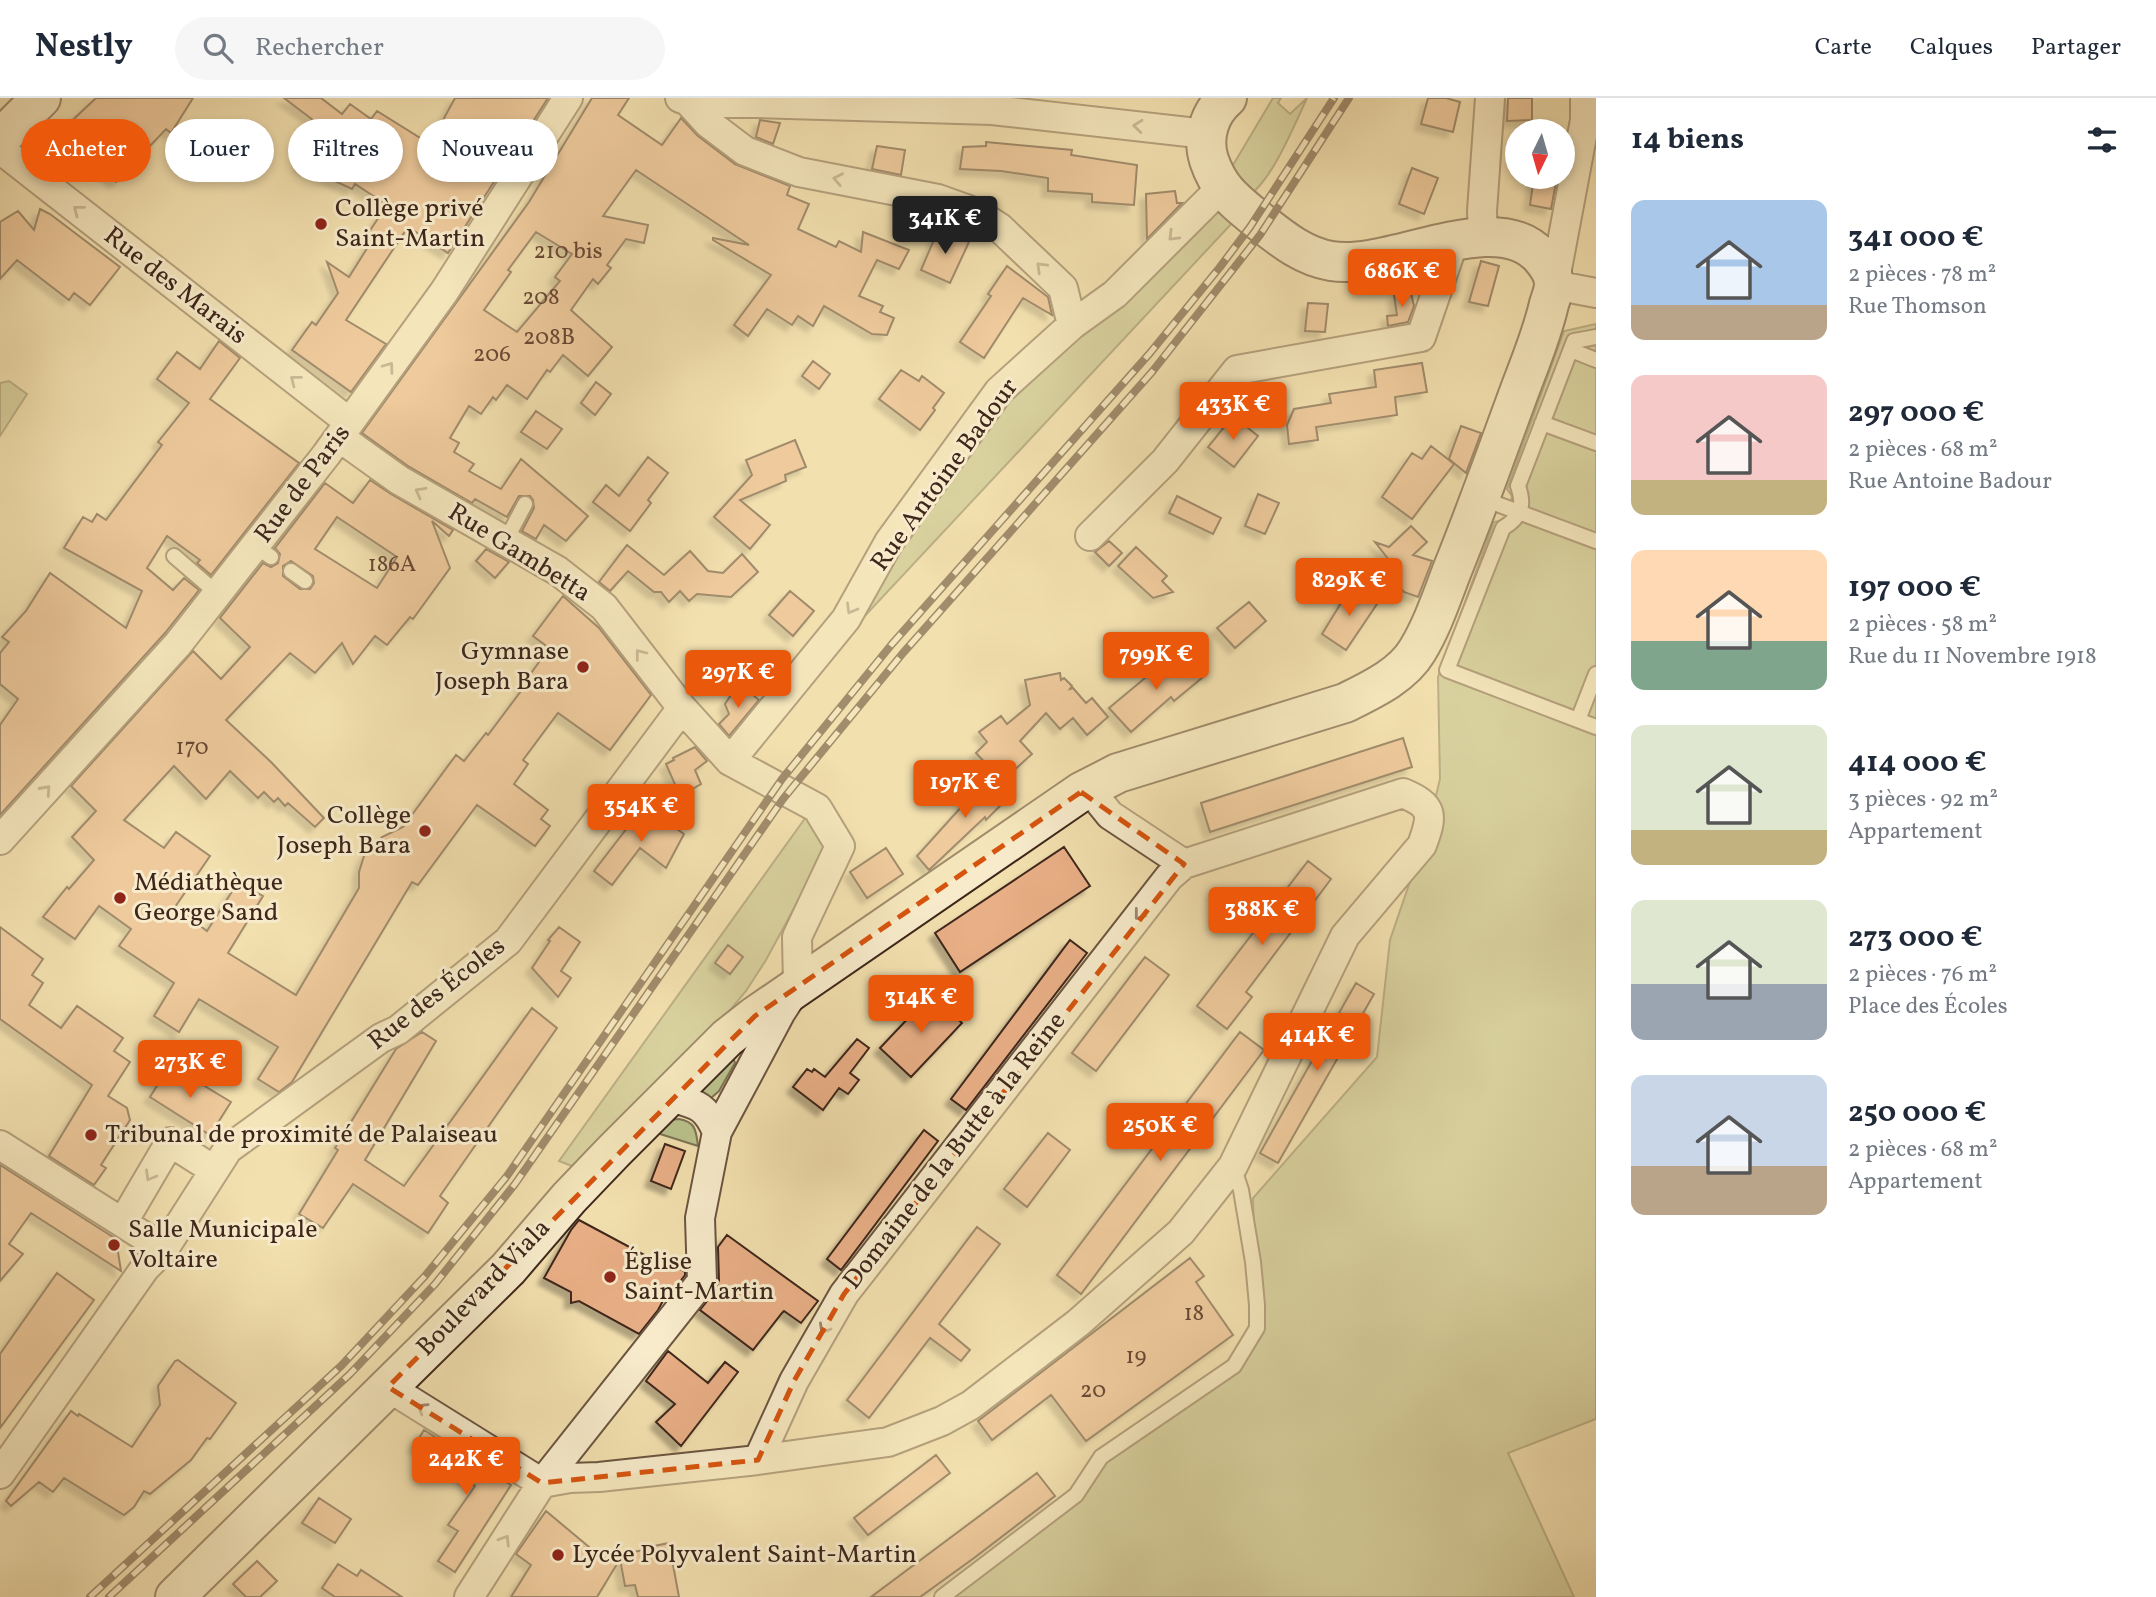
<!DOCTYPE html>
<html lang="fr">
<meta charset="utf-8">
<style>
:root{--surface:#fff;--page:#f6f6f7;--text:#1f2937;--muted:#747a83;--line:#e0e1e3;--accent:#ea580c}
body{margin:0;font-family:Vollkorn,serif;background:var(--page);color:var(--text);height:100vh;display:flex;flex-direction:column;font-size:26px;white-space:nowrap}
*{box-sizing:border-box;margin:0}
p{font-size:23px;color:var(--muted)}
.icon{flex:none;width:38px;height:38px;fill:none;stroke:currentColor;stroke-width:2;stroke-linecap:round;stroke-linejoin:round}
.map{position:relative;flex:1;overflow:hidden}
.details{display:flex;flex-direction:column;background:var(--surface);width:560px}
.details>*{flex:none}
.hud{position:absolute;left:21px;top:21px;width:665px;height:63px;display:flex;gap:14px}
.needle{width:46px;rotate:185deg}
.tools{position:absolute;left:1505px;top:21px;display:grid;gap:14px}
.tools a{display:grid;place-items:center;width:70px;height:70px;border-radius:50%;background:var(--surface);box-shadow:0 4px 10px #0003;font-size:35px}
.price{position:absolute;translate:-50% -60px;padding:0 16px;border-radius:7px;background:var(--accent);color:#fff;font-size:23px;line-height:46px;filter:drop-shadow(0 2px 4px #0008)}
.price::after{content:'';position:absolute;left:50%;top:42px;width:21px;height:16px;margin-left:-10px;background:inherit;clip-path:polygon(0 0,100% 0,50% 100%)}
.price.on{background:#222;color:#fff}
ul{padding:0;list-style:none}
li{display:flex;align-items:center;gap:21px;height:175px;padding:0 35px}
li span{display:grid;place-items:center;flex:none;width:196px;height:140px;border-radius:14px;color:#555}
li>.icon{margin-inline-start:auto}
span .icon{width:84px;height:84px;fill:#fffc;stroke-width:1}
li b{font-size:30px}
h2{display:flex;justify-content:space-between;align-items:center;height:84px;padding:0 35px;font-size:30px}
.chip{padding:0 24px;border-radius:32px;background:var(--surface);box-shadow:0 4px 10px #0003;font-size:24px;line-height:63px}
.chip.on{background:var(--accent);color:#fff}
header{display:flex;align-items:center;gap:42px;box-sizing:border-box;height:98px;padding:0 35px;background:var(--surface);border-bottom:2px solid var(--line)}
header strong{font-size:33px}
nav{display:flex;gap:38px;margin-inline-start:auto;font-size:24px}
.search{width:490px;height:63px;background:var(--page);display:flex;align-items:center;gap:18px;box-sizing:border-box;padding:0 24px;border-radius:38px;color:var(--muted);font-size:26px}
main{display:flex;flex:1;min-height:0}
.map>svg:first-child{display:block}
</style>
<header>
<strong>Nestly</strong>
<div class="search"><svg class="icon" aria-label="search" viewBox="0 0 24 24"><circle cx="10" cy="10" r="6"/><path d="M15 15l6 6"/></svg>Rechercher</div>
<nav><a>Carte</a><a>Calques</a><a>Partager</a></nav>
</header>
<main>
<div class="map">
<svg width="1596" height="1499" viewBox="0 0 1596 1499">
<defs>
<filter id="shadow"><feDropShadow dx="-6" dy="6" stdDeviation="2" flood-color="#0004"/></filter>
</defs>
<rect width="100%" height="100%" fill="#f3e0af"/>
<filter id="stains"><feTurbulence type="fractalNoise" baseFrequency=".00286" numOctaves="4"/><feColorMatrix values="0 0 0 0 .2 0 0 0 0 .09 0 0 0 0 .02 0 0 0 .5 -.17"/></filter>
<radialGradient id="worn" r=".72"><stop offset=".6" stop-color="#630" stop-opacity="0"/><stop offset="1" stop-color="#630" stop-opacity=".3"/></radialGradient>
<path fill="#bac28c" stroke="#7c7454" stroke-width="2" d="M1273,0H1281L1278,5L1290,16L1307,0C1294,28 1273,80 1249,98L1231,76L1233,67Z
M1219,107L1234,123L861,522L892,450L1007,295Z
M1596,226V1321L1508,1355L1574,1499H953L1076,1397L1101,1359L1234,1268L1257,1230L1253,1100L1377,959L1390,842L1428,731L1440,681L1438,579L1494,424L1504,422L1509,414L1512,398L1507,391L1564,233Z
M9,283L27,296L0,338V285Z
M811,712L826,751L766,862L746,893L726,917L628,1016L572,1068L559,1063Z
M733,959L735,965L719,993L711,1000L704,997L702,992Z
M679,1021C696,1024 696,1033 698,1048L657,1035L670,1022Z"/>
<path fill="#e9af86" stroke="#3e261b" stroke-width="2" fill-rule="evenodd" filter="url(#shadow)" d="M96,0H193L171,35L166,31L116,84L75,54L63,79L56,74L50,51L60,34Z
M284,0H321L342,16L350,6L371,21L377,13L430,46L455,0H548L448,155L408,129L346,222L386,246L351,294L292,252L312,224L316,227L338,195L327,164L349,179L371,144L365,140L387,107L355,86L352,91L300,67L309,55L338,41Z
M592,0H629L618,17L662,47L681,20L698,38L735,66L790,88L787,97L809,106L798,131L836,149L839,143L861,154L863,134L909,152L899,171L877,162L859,198L883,208L880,214L894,220L887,237L872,236L824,208L813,228L798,218L792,227L767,211L748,238L734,227L771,177L713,142V140L749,147L636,72L603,118L648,127L644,145L626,141L607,167L611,170L598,186L593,181L571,212L612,249L588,278L563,257L550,274L547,272L527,301L507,287L496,302L493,299L481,316L469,308L450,340L459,345L454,354L474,366L469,373L501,391L521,361L588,418L566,443L544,427L536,441L522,433L534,410L533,402L530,398H519L507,419L475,401L472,405L408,368L362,335L529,104ZM536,134L572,156L555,179L560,183L517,234L484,212L511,174L508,172Z
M1428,0H1446L1460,4L1453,34L1421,26Z
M1508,0H1532V22L1507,23Z
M760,22L780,25L773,46L756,39Z
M986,44L1072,52L1071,57L1137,67L1134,107L1092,104V96L1048,93V80L1001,73L960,71L963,49L986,48Z
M877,48L905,52L901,77L872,71Z
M1412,70L1438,80L1424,116L1399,106Z
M1534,79H1557L1551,111L1530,107Z
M1175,93L1177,105H1182L1147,141L1146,96Z
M40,111L50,116L120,169L90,207L74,195L69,202L17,162L0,181V124L18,113L34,132Z
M939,130L969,144L950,185L921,172Z
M1481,163L1499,168L1488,208L1469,204Z
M1007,168L1048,199L1052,217L1023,200L984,260L960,244L991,198L988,196Z
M1411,195L1414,208L1408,224L1388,228L1387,218L1397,217L1394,197Z
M1308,205L1328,206L1325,234L1305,233Z
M219,243L240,260L210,301L299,365L211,477L197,465L200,462L167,438L147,470L173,492L184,480L199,492L165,535L0,717V627L18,601L0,586V555L9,544L2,539L26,513L50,475L126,530L142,493L64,450L83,419L92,424L97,416L106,422L162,347L158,344L189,305L157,281L177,254L200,271Z
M813,263L830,276L819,291L802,278Z
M1422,265L1427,294L1395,299L1397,317L1316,329L1318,342L1289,346L1287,327L1294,311L1331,305L1329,296L1376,289L1374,272Z
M901,272L919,283L922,278L944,295L933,310L935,312L920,332L879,301Z
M596,284L611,296L595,317L581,305Z
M536,313L562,331L547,351L521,334Z
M1233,318L1258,338L1234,369L1208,349Z
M1461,328L1481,335L1466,375L1449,361Z
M795,342L806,369L785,377L786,383L740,402L770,427L750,451L714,419L752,377L746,362Z
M1431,348L1454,366L1412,421L1382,399L1412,355L1422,361Z
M648,359L668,375L648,402L651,405L630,433L593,404L606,387L619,398Z
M370,382L391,396L453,432L449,438L432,423L450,470L413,521L410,519L387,547L375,538L353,566L342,545L315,575L290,555L226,622L271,664L324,720L315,729L288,705L285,708L278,700L274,704L264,694L258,700L230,673L206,701L174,668L124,722L164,750L176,734L210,758L175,809L207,833L238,784L263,798L228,855L296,897L359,790V774L364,758L382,739L403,729L456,657L464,663L486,635L488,637L524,589L522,588L549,550L533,538L563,498L599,530L651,597L610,652L558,615L523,662L528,666L514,686L548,712L541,721L550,728L535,748L477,707L418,787L412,784L292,984L279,994L258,981L278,949L199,901L179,934L154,918L174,885L119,848L131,831L99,808L75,841L43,819L67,789L69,791L94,762L72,739L96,713L71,688L193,553L221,581L250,549L220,520L263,465L271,469L278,465L280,456L275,450L325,385L353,405ZM337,419L397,459L377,490L315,451ZM291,463L313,478L314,485L310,491H300L283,478V468Z
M1258,396L1279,405L1265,436L1245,428Z
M1177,398L1221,420L1213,436L1169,415Z
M1411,428L1427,444L1413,457L1432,463L1418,499L1404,494L1380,470L1389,462L1375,444L1389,449Z
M1109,443L1122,455L1109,468L1095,454Z
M627,447L664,477L690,453L708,473L723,475L742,456L758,474L731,499L697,496L689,503L680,493L669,504L661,494H654L628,473L610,493L599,484Z
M1136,449L1167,478L1162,483L1173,494L1153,500L1118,468Z
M486,451L509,464L495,480L476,463Z
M1351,489L1377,506L1346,552L1322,536Z
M790,493L814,513L793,538L769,517Z
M1249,504L1266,523L1235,550L1217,530Z
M1185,557L1203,579L1174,603L1171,599L1131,634L1109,610L1151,575L1152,577L1172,560L1176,565Z
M1060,575L1061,582L1064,580L1072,588L1070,591L1073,590L1086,605L1092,600L1108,619L1087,637L1073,620L1060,631L1046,615L1020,643L1032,656L1002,683L976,655L987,644L979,634L1001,618L1007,626L1030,607L1025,582Z
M745,590L759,602L729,638L719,626L729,616L725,606L731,597Z
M1403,640L1412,669L1210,734L1201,705Z
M695,649L707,663L695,672L701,686L680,698L666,666L674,662L673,660Z
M991,676L1011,697L986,722L985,719L929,772L917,758Z
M644,708L684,736L666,770L640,750L612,787L594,773Z
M1064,749L1090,788L960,874L935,835Z
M886,750L903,776L867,800L850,774Z
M1308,763L1331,781L1246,894L1252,899L1227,931L1197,908Z
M0,829L43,861L32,877L43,885L29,907L61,930L77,908L123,940L114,953L130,964L108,998L127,1010L130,1022L101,1067L106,1070L94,1087L49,1058L92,987L0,921Z
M559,829L580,844L561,873L571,880L558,899L532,870L550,843L548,842Z
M1070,842L1087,855L966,1012L951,1001Z
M728,847L743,859L730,876L715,865Z
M1145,859L1169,877L1096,973L1072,955Z
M1356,885L1374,896L1278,1065L1260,1055Z
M932,895L962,925L911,979L880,950Z
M532,910L557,930L440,1098L448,1105L428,1135L353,1086L323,1130L299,1116L338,1052L335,1050L396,951L422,934L436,943L365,1062L404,1088Z
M1240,934L1264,952L1081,1196L1057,1177Z
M857,941L869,950L850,975L859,982L848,996L839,990L823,1012L793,989L807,971L812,974L814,971L825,979Z
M170,967L231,1004L210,1037L150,999Z
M924,1032L938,1043L841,1172L827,1161Z
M1048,1035L1070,1052L1027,1109L1004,1091Z
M665,1046L685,1053L671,1091L651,1083Z
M0,1067L116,1141L121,1173L31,1115L9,1146L23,1156L0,1183Z
M579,1122L674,1173L677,1169L685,1174V1177L673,1193L670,1190L658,1212L639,1236L579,1203L571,1205V1194L544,1180L571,1132Z
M977,1129L1000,1146L939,1226L970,1252L961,1263L930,1240L869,1320L847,1302Z
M727,1137L818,1203L801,1225L784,1213L782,1215L753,1252L700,1212L715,1193L719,1182L718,1149Z
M1190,1160L1204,1178L1196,1184L1233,1237L1086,1343L1051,1297L992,1342L978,1323Z
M57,1175L94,1202L0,1330V1256Z
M668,1253L708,1285L725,1264L738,1274L681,1348L656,1324L675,1306L646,1283Z
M178,1262L236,1305L210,1341L207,1340L191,1362L150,1396L144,1393L134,1409L124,1417L64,1380L53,1394L39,1384L11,1408L6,1403L71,1313L78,1318L79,1316L132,1349L160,1307L158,1288L175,1263Z
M424,1332L511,1387L455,1474L438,1463L458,1433L448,1427L475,1388L414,1348Z
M936,1357L950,1375L868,1437L854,1420Z
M1037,1375L1055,1398L974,1460L920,1499H871Z
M319,1400L351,1421L335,1445L302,1425Z
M546,1413L601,1459L645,1452L644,1450L669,1445L679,1499H638L635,1487L625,1488L620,1461L597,1499H511L531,1467L516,1456Z
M257,1463L277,1483L260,1499H246L233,1486Z
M338,1466L357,1478L361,1472L402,1499H335L322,1490Z"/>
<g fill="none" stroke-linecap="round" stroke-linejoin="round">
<defs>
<path id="lane" d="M1596,239L1574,243L1518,388C1525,408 1521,419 1503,430L1447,572L1596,629
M1571,252L1596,262
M1542,325L1596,345
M1481,400L1596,443
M506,442L525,406
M255,448L271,459
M174,458L218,496
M291,473L305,483
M1578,622L1596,576
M942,1499L1076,1397L1101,1359L1234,1268L1257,1230V1207L1253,1164L1241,1092L1233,1068"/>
<path id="street" d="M680,0L688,3L992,12L1206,36
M1585,0V22L1554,187L1596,195
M688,3L708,25L745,53L799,74L938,101L977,115L1000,130L1063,190L1072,227
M0,51L349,324
M1483,138L1482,113L1490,0
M339,339L399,382L558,473L604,509L682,610L730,663L817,710L840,748L797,839L798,888L781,914L717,1034L700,1120L702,1183L542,1385L469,1499
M1090,438L1165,363L1237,272L1421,239L1454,143
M730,663L846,521L889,444L999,293L1072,227L1115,196L1221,90
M0,742L178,546L326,357L444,194L568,0
M669,999C696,1006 706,1007 717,1034
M0,1047L164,1151
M123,1124L170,1044L214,1072
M388,1289L542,1385
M758,1362L794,1283L844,1196L1169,779L1184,766
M0,1376L145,1170L164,1151L228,1051L381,940L398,932L508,843L682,610
M542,1385L570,1380L599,1379L758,1362L888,1344L942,1323L971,1307L1078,1225L1181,1134L1233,1068L1345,838L1422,747C1433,717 1434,708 1403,695L1184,766L1110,717L1097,701L1081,694"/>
<path id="secondary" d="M0,41L41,0
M175,1499L508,1171L569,1100L614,1053L727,940L755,918L1081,694L1118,675L1345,605C1371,592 1402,578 1417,553C1433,527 1442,498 1453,470C1476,413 1497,354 1518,297C1529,267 1542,237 1549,206C1551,200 1554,192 1554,186C1554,176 1546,165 1540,158C1494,108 1392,173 1331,163C1302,158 1281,140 1258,122C1235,103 1219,92 1209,62C1202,40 1209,15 1227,0"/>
</defs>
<use href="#lane" stroke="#6b5440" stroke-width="18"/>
<use href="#street" stroke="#6b5440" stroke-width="32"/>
<use href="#secondary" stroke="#3e261b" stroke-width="42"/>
<use href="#lane" stroke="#f7ebcb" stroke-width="14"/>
<use href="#street" stroke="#f7ebcb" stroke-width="28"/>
<use href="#secondary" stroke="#f7ebcb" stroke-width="38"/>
<defs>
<path id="rail" d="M90,1499L341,1268L425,1178L507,1078L782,681L892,546L1150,255L1220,169L1250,129L1334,0
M109,1499L350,1276L435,1186L515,1086L783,701L903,555L1152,274L1260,137L1349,0"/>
</defs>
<use href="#rail" stroke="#3e261b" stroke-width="8"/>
<use href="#rail" stroke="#f7ebcb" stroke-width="5" stroke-dasharray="16" stroke-linecap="butt"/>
</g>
<defs><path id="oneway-chevron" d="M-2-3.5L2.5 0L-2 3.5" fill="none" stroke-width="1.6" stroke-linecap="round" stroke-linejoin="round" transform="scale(1.75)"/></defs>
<g stroke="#9a8873">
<use href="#oneway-chevron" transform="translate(1138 28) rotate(-174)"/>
<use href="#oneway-chevron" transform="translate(838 81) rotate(-169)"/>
<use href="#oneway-chevron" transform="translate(78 112) rotate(-142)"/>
<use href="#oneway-chevron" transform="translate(1173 138) rotate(135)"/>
<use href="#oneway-chevron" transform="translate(1041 169) rotate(-136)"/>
<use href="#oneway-chevron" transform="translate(389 269) rotate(-54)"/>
<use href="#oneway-chevron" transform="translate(295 282) rotate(-142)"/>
<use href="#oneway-chevron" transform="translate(420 394) rotate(-151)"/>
<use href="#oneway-chevron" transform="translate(851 511) rotate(120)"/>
<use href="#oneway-chevron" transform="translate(640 556) rotate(-128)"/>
<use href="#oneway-chevron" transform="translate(46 692) rotate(-48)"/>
<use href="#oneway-chevron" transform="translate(1139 817) rotate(128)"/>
<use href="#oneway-chevron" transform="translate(150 1078) rotate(120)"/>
<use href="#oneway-chevron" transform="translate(824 1231) rotate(120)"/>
<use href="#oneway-chevron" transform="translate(422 1310) rotate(-149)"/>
<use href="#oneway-chevron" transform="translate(505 1442) rotate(-58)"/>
</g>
<path d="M0 0H1596V1499H0ZM1081,694L1184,766L844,1196L794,1283L758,1362L542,1385L388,1289L755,918Z" fill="#f3e0af" fill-opacity=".55" fill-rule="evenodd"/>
<path fill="none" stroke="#d7540e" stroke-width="5" stroke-dasharray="14 9" stroke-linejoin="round" d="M1081,694L1184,766L844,1196L794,1283L758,1362L542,1385L388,1289L755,918Z"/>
<g fill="#8f2418" stroke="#f7ebcb" stroke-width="2.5">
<circle cx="321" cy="126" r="7"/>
<circle cx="583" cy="569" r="7"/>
<circle cx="425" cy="733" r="7"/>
<circle cx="120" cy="800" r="7"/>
<circle cx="91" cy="1037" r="7"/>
<circle cx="114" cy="1147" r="7"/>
<circle cx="610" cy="1179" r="7"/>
<circle cx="558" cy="1457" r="7"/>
</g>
<g text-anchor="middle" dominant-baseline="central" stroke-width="6" stroke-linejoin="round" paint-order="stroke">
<g font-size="23" fill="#694836">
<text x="568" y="154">210 bis</text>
<text x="541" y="200">208</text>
<text x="549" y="240">208B</text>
<text x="492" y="257">206</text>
<text x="392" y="467">186A</text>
<text x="192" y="650">170</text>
<text x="1194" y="1216">18</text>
<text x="1136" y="1259">19</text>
<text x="1093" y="1293">20</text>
</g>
<g font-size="26" fill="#3e261b" stroke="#f7ebcb" text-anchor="start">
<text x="335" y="111">Collège privé<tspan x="335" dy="30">Saint-Martin</tspan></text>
<text x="569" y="554" text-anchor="end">Gymnase<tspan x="569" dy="30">Joseph Bara</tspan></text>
<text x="411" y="718" text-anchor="end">Collège<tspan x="411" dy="30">Joseph Bara</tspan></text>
<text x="134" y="785">Médiathèque<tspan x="134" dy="30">George Sand</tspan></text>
<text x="105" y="1037">Tribunal de proximité de Palaiseau</text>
<text x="128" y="1132">Salle Municipale<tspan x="128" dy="30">Voltaire</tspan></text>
<text x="624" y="1164">Église<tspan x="624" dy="30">Saint-Martin</tspan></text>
<text x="572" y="1457">Lycée Polyvalent Saint-Martin</text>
</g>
<g font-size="26" fill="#3e261b" stroke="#f7ebcb">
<text transform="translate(175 188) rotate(38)">Rue des Marais</text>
<text transform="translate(945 377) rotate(-54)">Rue Antoine Badour</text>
<text transform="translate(303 386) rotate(-53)">Rue de Paris</text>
<text transform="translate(519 455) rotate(32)">Rue Gambetta</text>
<text transform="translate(437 896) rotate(-38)">Rue des Écoles</text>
<text transform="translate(955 1053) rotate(-52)">Domaine de la Butte à la Reine</text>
<text transform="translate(484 1190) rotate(-46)">Boulevard Viala</text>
</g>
</g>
<rect width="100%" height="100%" filter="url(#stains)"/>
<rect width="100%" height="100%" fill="url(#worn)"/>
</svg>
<div class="tools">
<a><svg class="needle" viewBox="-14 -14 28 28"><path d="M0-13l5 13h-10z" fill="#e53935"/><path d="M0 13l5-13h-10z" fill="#747a83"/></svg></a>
</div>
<b class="price on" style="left:945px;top:158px">341K €</b>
<b class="price" style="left:1402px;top:211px">686K €</b>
<b class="price" style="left:1233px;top:344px">433K €</b>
<b class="price" style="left:1349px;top:520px">829K €</b>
<b class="price" style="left:1156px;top:594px">799K €</b>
<b class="price" style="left:738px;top:612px">297K €</b>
<b class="price" style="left:965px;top:722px">197K €</b>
<b class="price" style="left:641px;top:746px">354K €</b>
<b class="price" style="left:1262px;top:849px">388K €</b>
<b class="price" style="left:921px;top:937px">314K €</b>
<b class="price" style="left:1317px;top:975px">414K €</b>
<b class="price" style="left:190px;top:1002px">273K €</b>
<b class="price" style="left:1160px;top:1065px">250K €</b>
<b class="price" style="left:466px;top:1399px">242K €</b>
<div class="hud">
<a class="chip on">Acheter</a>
<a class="chip">Louer</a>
<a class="chip">Filtres</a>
<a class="chip">Nouveau</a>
</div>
</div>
<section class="details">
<h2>14 biens<svg class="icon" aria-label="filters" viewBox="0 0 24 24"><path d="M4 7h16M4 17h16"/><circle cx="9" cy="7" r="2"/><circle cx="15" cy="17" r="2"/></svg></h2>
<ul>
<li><span style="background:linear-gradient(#a9c7e8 75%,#b9a48a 0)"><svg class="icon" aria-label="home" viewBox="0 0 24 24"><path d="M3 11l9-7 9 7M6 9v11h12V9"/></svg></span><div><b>341 000 €</b><p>2 pièces · 78 m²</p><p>Rue Thomson</p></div></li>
<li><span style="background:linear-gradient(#f6c9c9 75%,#c2b280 0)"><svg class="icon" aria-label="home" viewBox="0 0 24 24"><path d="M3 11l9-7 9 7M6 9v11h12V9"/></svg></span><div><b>297 000 €</b><p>2 pièces · 68 m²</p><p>Rue Antoine Badour</p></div></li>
<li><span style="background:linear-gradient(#ffd9b3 65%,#7fa58c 0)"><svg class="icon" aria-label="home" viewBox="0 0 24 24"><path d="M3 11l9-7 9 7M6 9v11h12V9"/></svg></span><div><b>197 000 €</b><p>2 pièces · 58 m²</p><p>Rue du 11 Novembre 1918</p></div></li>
<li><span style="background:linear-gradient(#dfe7d0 75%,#c2b280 0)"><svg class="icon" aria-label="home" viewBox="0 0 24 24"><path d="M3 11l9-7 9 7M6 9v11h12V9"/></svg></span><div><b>414 000 €</b><p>3 pièces · 92 m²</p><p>Appartement</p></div></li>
<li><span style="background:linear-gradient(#dfe7d0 60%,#9aa5b1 0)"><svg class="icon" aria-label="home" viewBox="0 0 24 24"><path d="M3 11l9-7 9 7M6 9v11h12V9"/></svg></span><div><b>273 000 €</b><p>2 pièces · 76 m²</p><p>Place des Écoles</p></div></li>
<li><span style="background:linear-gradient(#c9d6e8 65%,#b9a48a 0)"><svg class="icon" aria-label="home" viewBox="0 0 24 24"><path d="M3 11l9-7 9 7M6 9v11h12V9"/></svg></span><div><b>250 000 €</b><p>2 pièces · 68 m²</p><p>Appartement</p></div></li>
</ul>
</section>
</main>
